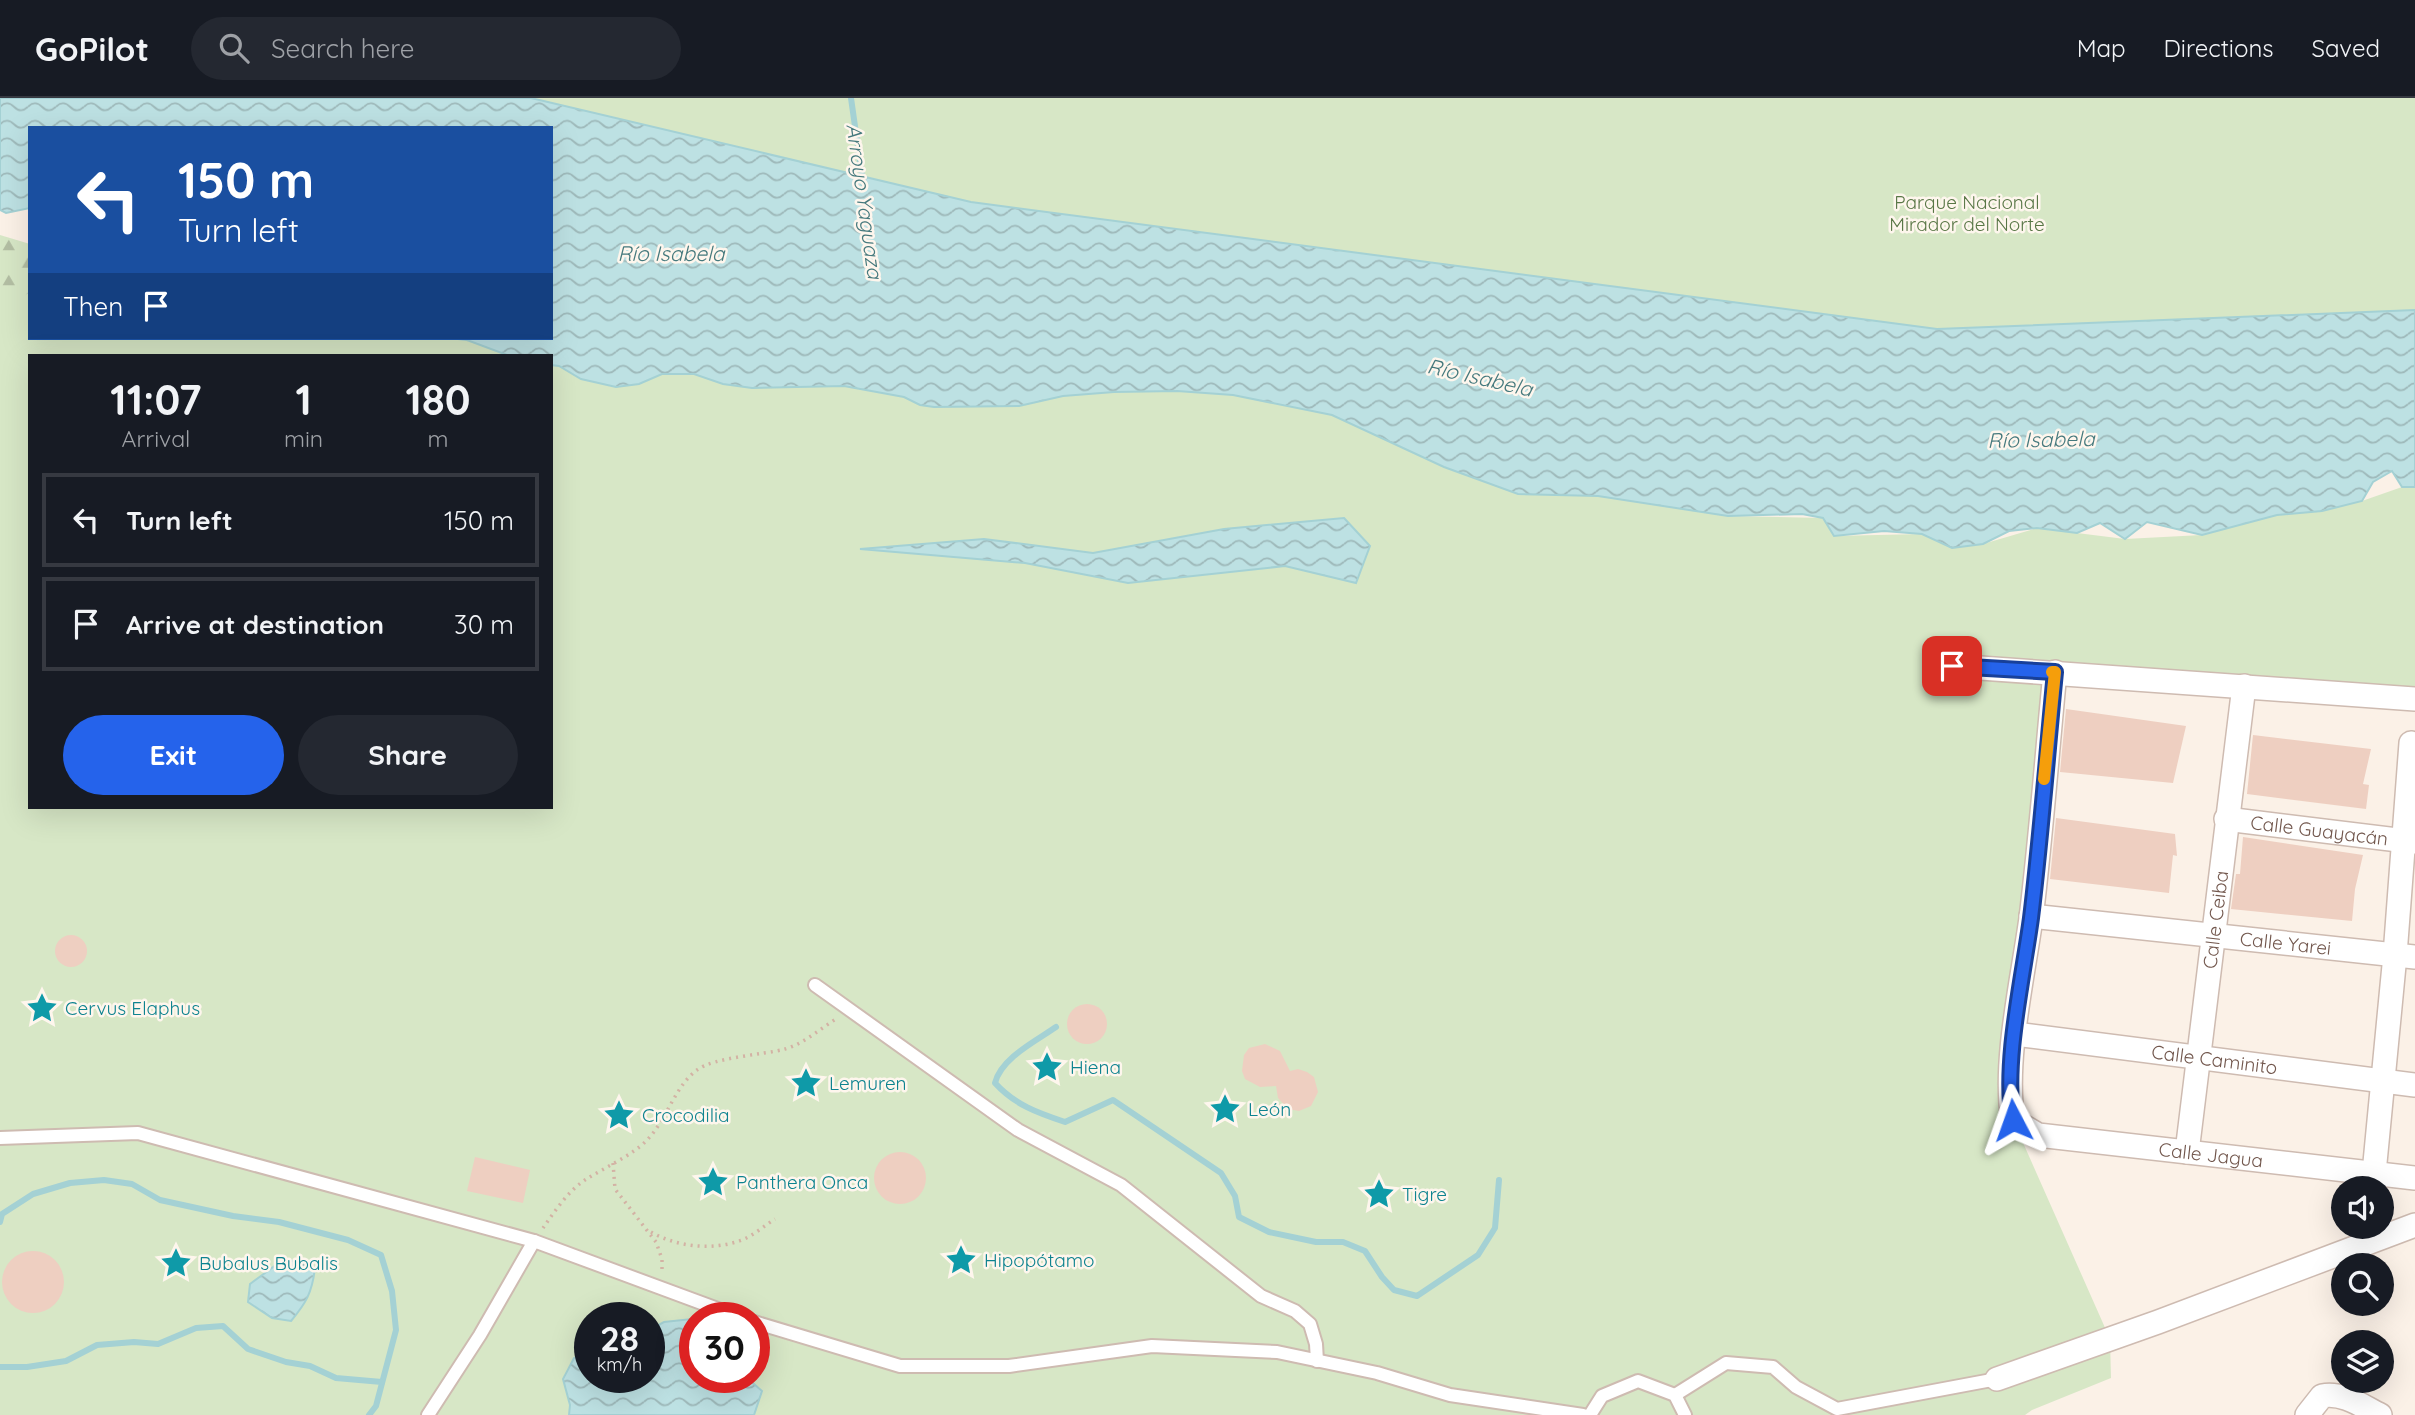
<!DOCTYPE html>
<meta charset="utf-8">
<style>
:root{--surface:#171b24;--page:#242831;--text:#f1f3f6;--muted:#9ea1a6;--line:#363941;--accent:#2563eb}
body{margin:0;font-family:Quicksand,sans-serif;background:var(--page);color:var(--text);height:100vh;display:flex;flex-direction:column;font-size:26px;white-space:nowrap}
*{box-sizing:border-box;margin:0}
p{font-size:23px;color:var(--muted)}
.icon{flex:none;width:38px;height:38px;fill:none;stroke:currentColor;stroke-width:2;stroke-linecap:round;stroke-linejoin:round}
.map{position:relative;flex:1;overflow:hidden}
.drawer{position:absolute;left:28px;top:256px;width:525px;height:455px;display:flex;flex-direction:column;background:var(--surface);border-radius:0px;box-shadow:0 7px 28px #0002}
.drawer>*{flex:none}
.guide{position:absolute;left:28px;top:28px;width:525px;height:214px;border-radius:0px;box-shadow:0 7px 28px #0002;background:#1a4fa0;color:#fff;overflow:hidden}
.buttons{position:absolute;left:2331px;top:1078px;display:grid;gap:14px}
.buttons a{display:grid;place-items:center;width:63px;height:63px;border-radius:50%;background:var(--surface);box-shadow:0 7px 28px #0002;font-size:35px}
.speed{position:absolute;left:574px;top:1204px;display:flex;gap:14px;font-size:35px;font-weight:700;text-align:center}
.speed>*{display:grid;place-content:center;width:91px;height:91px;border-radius:50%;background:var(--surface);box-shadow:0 7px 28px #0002;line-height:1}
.speed small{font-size:18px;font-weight:400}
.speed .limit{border:10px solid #d22;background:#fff;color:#111}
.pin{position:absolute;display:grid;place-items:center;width:60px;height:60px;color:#fff;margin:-30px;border-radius:14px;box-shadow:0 4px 10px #0006}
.me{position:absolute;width:77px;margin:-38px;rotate:356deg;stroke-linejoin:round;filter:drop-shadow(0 0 5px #0008)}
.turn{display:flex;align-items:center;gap:24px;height:147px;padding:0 35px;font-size:32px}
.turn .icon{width:91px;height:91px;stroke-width:2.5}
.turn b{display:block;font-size:49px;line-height:60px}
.then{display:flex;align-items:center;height:66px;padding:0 35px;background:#0003;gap:14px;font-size:26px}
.eta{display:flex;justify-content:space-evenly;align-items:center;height:119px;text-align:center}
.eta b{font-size:42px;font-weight:700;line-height:49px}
.cta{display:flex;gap:14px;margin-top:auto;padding:14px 35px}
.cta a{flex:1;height:80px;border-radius:42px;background:var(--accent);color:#fff;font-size:28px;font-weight:700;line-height:80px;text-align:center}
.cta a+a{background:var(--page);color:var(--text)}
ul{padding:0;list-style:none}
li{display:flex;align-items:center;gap:21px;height:94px;margin:0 14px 10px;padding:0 21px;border:4px solid var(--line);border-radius:0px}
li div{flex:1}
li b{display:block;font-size:26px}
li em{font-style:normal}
header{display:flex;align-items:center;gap:42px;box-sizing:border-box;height:98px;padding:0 35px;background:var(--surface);border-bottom:2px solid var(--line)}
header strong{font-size:33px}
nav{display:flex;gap:38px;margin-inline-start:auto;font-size:24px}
.search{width:490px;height:63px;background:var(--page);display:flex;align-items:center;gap:18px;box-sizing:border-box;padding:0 24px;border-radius:38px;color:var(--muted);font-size:26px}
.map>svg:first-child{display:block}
.green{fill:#d7e7c6;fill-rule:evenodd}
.forest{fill:url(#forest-firs)}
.water{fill:url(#water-waves);stroke:#a4d1d4;stroke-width:2}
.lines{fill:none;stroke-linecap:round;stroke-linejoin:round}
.stream{stroke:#a4d1d4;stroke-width:6}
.building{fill:#eecfc1}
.lane-casing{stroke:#cebbb1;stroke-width:16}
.street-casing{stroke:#cebbb1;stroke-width:26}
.path{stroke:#d3b2a4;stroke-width:3.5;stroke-dasharray:2 5;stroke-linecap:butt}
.lane{stroke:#fff;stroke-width:12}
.street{stroke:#fff;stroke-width:23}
.route-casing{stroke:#184099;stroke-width:18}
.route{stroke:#2563eb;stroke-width:12}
.slow{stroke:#f59e0b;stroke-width:12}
.labels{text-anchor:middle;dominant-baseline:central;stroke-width:5;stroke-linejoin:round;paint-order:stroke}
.park-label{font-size:19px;fill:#597746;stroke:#fef6ed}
.street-label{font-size:19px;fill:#72574d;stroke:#fef6ed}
.culture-label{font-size:19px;fill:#0d838f;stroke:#fef6ed;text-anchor:start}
.water-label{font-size:21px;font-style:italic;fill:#45797d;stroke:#fef6ed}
</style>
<header>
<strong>GoPilot</strong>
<div class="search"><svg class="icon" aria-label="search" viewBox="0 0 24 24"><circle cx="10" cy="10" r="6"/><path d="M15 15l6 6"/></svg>Search here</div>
<nav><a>Map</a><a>Directions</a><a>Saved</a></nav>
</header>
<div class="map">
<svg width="2415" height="1317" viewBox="0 0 2415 1317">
<defs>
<pattern id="forest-firs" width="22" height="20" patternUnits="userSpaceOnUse" patternTransform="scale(1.75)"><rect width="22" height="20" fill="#d7e7c6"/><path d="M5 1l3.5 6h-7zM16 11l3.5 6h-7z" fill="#b3bea3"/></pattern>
<pattern id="water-waves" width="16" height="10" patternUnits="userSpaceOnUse" patternTransform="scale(1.75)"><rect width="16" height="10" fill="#bde1e3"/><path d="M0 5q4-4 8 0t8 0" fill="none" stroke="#9eb9ba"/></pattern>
</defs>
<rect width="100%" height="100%" fill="#fbf1e7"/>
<!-- green -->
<g class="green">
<path d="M531,0H2415V212L1937,231L971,104Z"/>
<path d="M0,144L30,151V240H449L467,242L507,257H30V709H551V267L559,268L577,279L694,276L723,286L843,288L904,299L920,307L1019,308L1063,298L1114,294L1177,293L1233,297L1332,317L1444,369L1518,396L1598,398L1728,418L1823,420L1834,438L1922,436L1952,450L1983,446L2037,430L2125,441L2202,437L2277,417L2362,403L2402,389L2415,388V601L2055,575L2013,1022L2110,1241L2111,1280L2032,1312L2025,1317H0ZM590,1220H649V1279H590ZM695,1220H754V1279H695Z"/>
</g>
<!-- forest -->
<path class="forest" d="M0,137L30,146V194L0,215Z"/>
<!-- water -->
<g class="water">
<path d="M0,0H531L971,104L1937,231L2415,212V389H2402L2392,373L2373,384L2362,403L2322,413L2277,417L2202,437L2147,424L2125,441L2100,425L2077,435L2037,430L2009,433L1983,446L1952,450L1922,436L1884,433L1834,438L1823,420L1802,416L1728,418L1598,398L1518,396L1444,369L1332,317L1233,297L1177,293L1114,294L1063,298L1019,308L934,309L920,307L904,299L844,288L752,290L723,286L694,276H662L639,286L616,289L581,281L559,268L551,267V257H507L467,242L449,240H551V30H30V110L6,115L0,112Z"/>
<path d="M1344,420L1370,448L1356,485L1285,468L1128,485L1025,465L860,451L984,441L1093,455L1224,431Z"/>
<path d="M301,1162L315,1170C312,1195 306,1205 291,1223L272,1220L248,1204L250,1186L280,1164Z"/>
<path d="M692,1221L695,1227V1279H746L762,1293L754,1317H569L570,1307L563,1281L574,1260L590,1255V1279H649V1232L664,1224Z"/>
</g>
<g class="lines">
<!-- stream -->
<g class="stream">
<path d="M851,0L863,85"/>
<path d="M1056,929C1036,943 1001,960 995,985C1015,1007 1038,1015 1065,1024L1113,1002L1221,1075L1235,1098L1239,1119L1269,1134L1316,1144H1343L1365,1153L1382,1179L1394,1192L1417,1198L1478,1157L1495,1130L1499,1082"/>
<path d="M0,1124L2,1116L33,1096L70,1085L104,1082L132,1086L160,1102L233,1118L279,1124L348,1142L381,1157L392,1193L396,1232L376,1308L369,1317"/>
<path d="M0,1269H27L66,1263L97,1247L134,1244L158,1246L196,1230L223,1228L248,1251L286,1264L310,1268L336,1280L382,1284"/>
</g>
</g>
<!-- building -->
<g class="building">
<path d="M2066,611L2186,628L2173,685L2060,674Z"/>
<path d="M2253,637L2371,651L2363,686L2369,687L2366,711L2247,696Z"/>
<path d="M2056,720L2175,736L2177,758L2173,757L2169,795L2050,781Z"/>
<path d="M2243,739L2363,757L2355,791L2352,823L2231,811L2236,776H2240Z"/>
<circle cx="71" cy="853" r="16"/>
<circle cx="1087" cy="926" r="20"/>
<path d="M1265,946L1280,953L1290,973L1298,971L1307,974L1314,979L1318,994L1311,1008L1299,1013L1288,1011L1278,1000L1276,988L1260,989L1245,981L1242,973L1244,957L1249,950Z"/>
<circle cx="900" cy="1080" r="26"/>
<path d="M475,1059L530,1072L523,1105L467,1093Z"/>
<circle cx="33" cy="1184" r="31"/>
</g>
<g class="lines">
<defs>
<g id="lane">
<path d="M815,887L1018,1032L1121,1087L1261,1198L1295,1213L1310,1226L1316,1246L1317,1263"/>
<path d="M0,1040L138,1035L534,1143L742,1220"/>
<path d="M754,1224L900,1268H1009L1152,1248L1277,1254L1377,1275L1450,1297L1583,1317"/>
<path d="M1675,1297L1726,1265L1773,1269L1796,1289L1837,1311L1997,1281"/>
<path d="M428,1317L480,1237L534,1143"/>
<path d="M1590,1317L1602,1298L1638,1283L1675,1297L1685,1317"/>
</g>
<g id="street">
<path d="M1952,568L2415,601"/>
<path id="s1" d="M2055,574C2047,656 2041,738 2031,820C2023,879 2003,965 2013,1022L2038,1037L2415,1080"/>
<path id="s2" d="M2226,721L2415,744"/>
<path id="s3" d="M2031,818L2415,859"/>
<path id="s4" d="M2015,936L2415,987"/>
<path id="s5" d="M2187,1054L2244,588"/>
<path d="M2374,1075L2395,857L2411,645"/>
<path d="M1997,1281L2158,1224L2415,1127"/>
<path d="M2307,1317L2322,1298C2343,1294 2362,1308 2380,1317"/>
</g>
</defs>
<!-- lane casing -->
<use href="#lane" class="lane-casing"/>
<!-- street casing -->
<use href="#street" class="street-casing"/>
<!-- path -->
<g class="path">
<path d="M613,1065L615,1091L656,1144L662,1161V1173"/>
<path d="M543,1130C555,1113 568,1093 585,1082C605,1069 632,1058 648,1041C667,1021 675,988 697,972C714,959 763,957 785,951C803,946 820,931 836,921"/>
<path d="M651,1134C677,1149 713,1153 742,1142C754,1137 764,1128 775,1121"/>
</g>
<!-- lane -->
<use href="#lane" class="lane"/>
<!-- street -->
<use href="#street" class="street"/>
</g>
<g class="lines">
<defs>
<path id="route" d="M1952,568L2055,574C2047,656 2041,738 2031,820C2023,880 2003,965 2013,1022"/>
</defs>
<!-- route casing -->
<use href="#route" class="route-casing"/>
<!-- route -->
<use href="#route" class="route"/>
<!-- slow -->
<path class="slow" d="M2044,681L2055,574H2052"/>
</g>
<!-- icons -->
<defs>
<symbol id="sight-bare" viewBox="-9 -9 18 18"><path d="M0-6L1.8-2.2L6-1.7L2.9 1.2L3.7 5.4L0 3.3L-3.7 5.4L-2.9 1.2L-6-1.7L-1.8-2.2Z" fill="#0f9aa8" stroke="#fef6ed" stroke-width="2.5" paint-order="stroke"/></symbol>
</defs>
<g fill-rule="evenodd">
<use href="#sight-bare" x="20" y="888" width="44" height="44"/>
<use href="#sight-bare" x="1025" y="947" width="44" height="44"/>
<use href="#sight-bare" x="784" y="963" width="44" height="44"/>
<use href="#sight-bare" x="1203" y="989" width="44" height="44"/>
<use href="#sight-bare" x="597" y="995" width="44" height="44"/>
<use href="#sight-bare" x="691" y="1062" width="44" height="44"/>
<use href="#sight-bare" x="1357" y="1074" width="44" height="44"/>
<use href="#sight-bare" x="939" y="1140" width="44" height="44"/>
<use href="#sight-bare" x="154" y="1143" width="44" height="44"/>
</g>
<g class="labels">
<!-- park labels -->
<g class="park-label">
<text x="1967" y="104">Parque Nacional<tspan x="1967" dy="22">Mirador del Norte</tspan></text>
</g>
<!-- street labels -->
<g class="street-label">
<text stroke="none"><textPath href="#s2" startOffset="94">Calle Guayacán</textPath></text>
<text stroke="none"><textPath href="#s5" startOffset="234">Calle Ceiba</textPath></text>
<text stroke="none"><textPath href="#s3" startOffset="256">Calle Yarei</textPath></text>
<text stroke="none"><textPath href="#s4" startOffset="201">Calle Caminito</textPath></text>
<text stroke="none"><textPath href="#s1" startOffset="654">Calle Jagua</textPath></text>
</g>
<!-- culture labels -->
<g class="culture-label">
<text x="65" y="910">Cervus Elaphus</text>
<text x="1070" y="969">Hiena</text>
<text x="829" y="985">Lemuren</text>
<text x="1248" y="1011">León</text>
<text x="642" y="1017">Crocodilia</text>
<text x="736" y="1084">Panthera Onca</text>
<text x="1402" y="1096">Tigre</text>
<text x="984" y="1162">Hipopótamo</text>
<text x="199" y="1165">Bubalus Bubalis</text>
</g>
<!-- water labels -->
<g class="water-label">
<text transform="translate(865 103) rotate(82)">Arroyo Yaguaza</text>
<text x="671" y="155">Río Isabela</text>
<text transform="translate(1480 279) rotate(13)">Río Isabela</text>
<text transform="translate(2041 341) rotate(-1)">Río Isabela</text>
</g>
</g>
</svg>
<div class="buttons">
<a><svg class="icon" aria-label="sound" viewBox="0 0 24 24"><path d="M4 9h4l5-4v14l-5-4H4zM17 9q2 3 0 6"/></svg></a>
<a><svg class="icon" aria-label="search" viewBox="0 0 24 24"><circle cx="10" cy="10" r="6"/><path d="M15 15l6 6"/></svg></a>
<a><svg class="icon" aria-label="layers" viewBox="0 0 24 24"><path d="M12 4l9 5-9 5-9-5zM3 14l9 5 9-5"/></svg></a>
</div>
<div class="speed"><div>28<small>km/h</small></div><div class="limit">30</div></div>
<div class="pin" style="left:1952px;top:568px;background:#d93025"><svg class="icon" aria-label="arrive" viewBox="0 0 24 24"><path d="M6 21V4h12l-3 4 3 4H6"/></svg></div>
<svg class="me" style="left:2013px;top:1022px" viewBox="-20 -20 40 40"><path d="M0-17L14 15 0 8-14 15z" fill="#2563eb" stroke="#fff" stroke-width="4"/></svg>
<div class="guide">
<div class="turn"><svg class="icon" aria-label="left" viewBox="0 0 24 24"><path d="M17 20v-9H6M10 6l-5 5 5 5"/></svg><div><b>150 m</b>Turn left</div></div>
<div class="then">Then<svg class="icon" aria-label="arrive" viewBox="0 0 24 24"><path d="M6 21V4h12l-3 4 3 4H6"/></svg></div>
</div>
<section class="drawer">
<div class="eta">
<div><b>11:07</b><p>Arrival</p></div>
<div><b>1</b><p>min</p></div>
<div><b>180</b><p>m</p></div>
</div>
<ul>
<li><svg class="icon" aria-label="left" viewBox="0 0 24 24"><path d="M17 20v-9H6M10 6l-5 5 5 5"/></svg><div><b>Turn left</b></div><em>150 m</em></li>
<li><svg class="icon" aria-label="arrive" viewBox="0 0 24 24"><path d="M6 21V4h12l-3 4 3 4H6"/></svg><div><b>Arrive at destination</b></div><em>30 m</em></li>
</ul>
<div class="cta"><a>Exit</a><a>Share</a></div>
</section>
</div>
